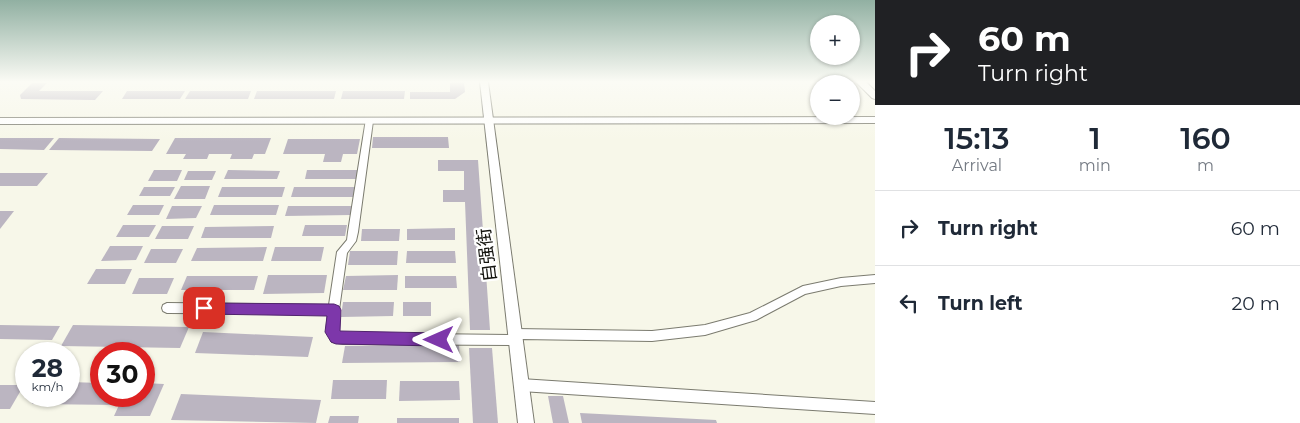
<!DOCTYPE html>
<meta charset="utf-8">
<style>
:root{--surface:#fff;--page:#f6f6f7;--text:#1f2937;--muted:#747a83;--line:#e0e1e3}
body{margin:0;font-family:Montserrat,"Noto Sans SC",sans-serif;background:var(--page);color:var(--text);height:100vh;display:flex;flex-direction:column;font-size:19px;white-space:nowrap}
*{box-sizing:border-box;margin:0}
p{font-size:16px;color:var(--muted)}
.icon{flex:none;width:28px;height:28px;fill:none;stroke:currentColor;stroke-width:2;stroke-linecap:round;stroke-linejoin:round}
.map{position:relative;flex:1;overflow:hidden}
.panel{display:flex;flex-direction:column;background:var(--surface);width:425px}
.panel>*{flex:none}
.hud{background:#202124;color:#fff;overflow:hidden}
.tools{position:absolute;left:810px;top:15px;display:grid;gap:10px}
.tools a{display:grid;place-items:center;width:50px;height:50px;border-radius:50%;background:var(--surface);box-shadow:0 1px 4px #0004;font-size:25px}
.speed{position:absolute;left:15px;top:342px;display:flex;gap:10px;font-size:25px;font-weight:700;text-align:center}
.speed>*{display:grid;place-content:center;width:65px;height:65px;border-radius:50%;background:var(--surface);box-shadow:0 1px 4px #0004;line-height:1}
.speed small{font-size:12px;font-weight:400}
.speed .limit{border:8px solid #d22;background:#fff;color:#111}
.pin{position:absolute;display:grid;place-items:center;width:42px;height:42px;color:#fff;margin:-21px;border-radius:10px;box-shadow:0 2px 8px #0006}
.me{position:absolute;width:55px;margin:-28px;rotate:270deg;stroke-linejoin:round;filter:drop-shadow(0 0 4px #0008)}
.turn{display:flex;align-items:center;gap:18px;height:105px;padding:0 20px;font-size:22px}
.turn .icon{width:65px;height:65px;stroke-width:2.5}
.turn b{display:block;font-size:35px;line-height:42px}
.eta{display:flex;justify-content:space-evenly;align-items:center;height:85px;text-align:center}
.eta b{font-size:30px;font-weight:600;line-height:35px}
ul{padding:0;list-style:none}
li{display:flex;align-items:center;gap:15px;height:75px;padding:0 20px;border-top:1px solid var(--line)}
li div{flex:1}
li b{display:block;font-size:19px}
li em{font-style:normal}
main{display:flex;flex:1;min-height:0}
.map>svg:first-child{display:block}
.building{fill:#bbb5c1}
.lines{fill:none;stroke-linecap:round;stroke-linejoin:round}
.minor-casing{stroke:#7b7b6f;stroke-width:2}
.tertiary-casing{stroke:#7b7b6f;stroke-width:2}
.secondary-casing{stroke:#7b7b6f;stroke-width:2}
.minor{fill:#fff;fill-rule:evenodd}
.tertiary{fill:#fff;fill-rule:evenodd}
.secondary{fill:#fff;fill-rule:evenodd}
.route{fill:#7d37aa;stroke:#51246e}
.labels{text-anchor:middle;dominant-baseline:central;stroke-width:4.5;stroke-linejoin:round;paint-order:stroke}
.street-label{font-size:18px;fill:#151510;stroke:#fff}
</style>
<main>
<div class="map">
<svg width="875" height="423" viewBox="0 0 875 423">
<rect width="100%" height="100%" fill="#f7f7e9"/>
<!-- building -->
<g class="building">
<path d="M464,82L465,92L455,99H410V92H450V83Z"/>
<path d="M32,83H47L39,91H103L95,100L21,99L20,95Z"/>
<path d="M127,91H185L180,99H122Z"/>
<path d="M190,91H251L248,99H185Z"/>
<path d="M257,91H336L334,99H254Z"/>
<path d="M343,91H405L404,99H341Z"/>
<path d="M373,137H448L449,148H372Z"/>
<path d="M0,138H54L44,150L0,149Z"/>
<path d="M59,138L160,139L152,151L49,150Z"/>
<path d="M175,138H271L265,154H254L252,159H230L232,154H209L207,159H183L186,154H166Z"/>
<path d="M288,139H360L357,154H343L341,162H323L325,154H283Z"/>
<path d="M438,160H478L490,330H470L465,202H443V190H464V171H438Z"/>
<path d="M154,170H182L177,181H148Z"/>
<path d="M228,170L280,171L277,179H224Z"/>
<path d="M307,170H360L359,179H305Z"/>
<path d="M188,171H216L212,180H184Z"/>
<path d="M0,173H48L37,186H0Z"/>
<path d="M181,186H210L205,199H174Z"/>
<path d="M144,187H175L170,196H139Z"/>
<path d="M222,187H285L282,197H218Z"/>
<path d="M294,187H356L355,197H291Z"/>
<path d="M133,205H164L159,215H127Z"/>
<path d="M214,205H279L276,215H210Z"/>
<path d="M172,206H202L196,218L166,219Z"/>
<path d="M288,206H353L351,215L285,216Z"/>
<path d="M0,211H14L0,229Z"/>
<path d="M123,225H156L149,237H116Z"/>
<path d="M305,225H347L345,236H302Z"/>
<path d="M162,226H194L188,239H155Z"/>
<path d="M274,226L271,238H201L205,227Z"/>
<path d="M455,228V240H407V229Z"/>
<path d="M362,229H400L399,241H361Z"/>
<path d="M110,246H143L136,260L101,261Z"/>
<path d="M267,247L263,261H191L197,248Z"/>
<path d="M275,247H324L321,261H271Z"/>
<path d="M151,249H183L176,263H144Z"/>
<path d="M350,251H398L397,265H348Z"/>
<path d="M407,251H455L456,263H406Z"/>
<path d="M96,269H132L125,284H87Z"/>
<path d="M268,275H327L324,293L263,294Z"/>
<path d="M398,275L397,290H343L346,276Z"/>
<path d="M187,276H258L254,290H181Z"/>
<path d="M405,276H456L457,288H405Z"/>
<path d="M139,278H174L167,294H132Z"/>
<path d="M343,302H394L393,316L341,317Z"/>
<rect x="403" y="302" width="28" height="14"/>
<path d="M0,325L60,326L52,340L0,339Z"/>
<path d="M73,325L189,327L180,348L61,346Z"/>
<path d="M203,332L313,337L308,357L195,353Z"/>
<path d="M459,345L460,362L342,363L345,346Z"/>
<path d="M469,348H492L498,423H473Z"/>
<path d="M333,380H387L386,399H331Z"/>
<path d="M400,381H459L460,400L399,401Z"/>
<path d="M69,382L101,383V396H144V383L164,384L150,416H114L119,405L32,404L36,396H69Z"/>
<path d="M0,385H24L10,409H0Z"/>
<path d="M181,394L321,400L316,423L171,420Z"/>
<path d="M548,396H563L569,423H553Z"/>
<path d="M580,413L716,420L717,423H582Z"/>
<path d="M330,416H359L358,423H328Z"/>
<rect x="397" y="418" width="62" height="5"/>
</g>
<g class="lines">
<defs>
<g id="minor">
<path d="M366,119H369L373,121L358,232L356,241L347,253L337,324V331L339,333L510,335L511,331L515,329L652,331L705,325L750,313L803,286L841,278L875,275V283L841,286L805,294L756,320L705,335L652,341L521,339L520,344L516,345L343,344L332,342C326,332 326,325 328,314L167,313L163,311L162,308L163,305L167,303L329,305L337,252L347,240L348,232Z"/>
<path d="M521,379L875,402V414L521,391L517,389L515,385L517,381Z"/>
</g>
<path id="tertiary" d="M480,82H488L534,423H518Z"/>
<g id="secondary">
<path d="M856,82H866L875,91V99L872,98Z"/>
<path d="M875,117V123L0,124V118Z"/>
</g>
</defs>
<!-- minor casing -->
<use href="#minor" class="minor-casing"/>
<!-- tertiary casing -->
<use href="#tertiary" class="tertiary-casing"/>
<!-- secondary casing -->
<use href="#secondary" class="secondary-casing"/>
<!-- minor -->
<use href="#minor" class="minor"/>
<!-- tertiary -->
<use href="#tertiary" class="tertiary"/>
<!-- secondary -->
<use href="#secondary" class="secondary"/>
</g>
<!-- sky -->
<linearGradient id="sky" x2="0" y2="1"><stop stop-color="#91b0a2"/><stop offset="0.58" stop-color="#fbfbf5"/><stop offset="1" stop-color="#fbfbf5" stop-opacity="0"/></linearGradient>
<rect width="875" height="141" fill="url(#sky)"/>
<!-- route -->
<path class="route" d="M204,303L334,304L339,306L341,310L340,331L439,333L444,335L446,340L444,344L439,346L336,344L331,342L325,332L327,316L204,314L199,313L197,308L199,304Z"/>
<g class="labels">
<!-- street labels -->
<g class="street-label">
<text transform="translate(487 255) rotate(-97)">自强街</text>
</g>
</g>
</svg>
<div class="tools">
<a>+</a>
<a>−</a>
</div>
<div class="speed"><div>28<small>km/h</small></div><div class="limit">30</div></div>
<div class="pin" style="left:204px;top:308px;background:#d93025"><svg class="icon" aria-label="arrive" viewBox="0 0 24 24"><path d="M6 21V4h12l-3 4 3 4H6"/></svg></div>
<svg class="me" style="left:439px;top:340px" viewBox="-20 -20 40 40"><path d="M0-17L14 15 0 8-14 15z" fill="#7d37aa" stroke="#fff" stroke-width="4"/></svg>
</div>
<section class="panel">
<div class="hud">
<div class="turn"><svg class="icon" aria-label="right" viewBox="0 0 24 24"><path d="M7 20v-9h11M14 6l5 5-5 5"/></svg><div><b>60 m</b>Turn right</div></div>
</div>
<div class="eta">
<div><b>15:13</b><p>Arrival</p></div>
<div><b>1</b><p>min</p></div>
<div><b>160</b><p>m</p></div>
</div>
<ul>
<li><svg class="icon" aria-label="right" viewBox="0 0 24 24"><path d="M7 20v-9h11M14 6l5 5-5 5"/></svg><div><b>Turn right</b></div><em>60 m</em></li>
<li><svg class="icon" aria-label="left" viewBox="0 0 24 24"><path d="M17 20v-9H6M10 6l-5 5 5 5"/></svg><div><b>Turn left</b></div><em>20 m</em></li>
</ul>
</section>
</main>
